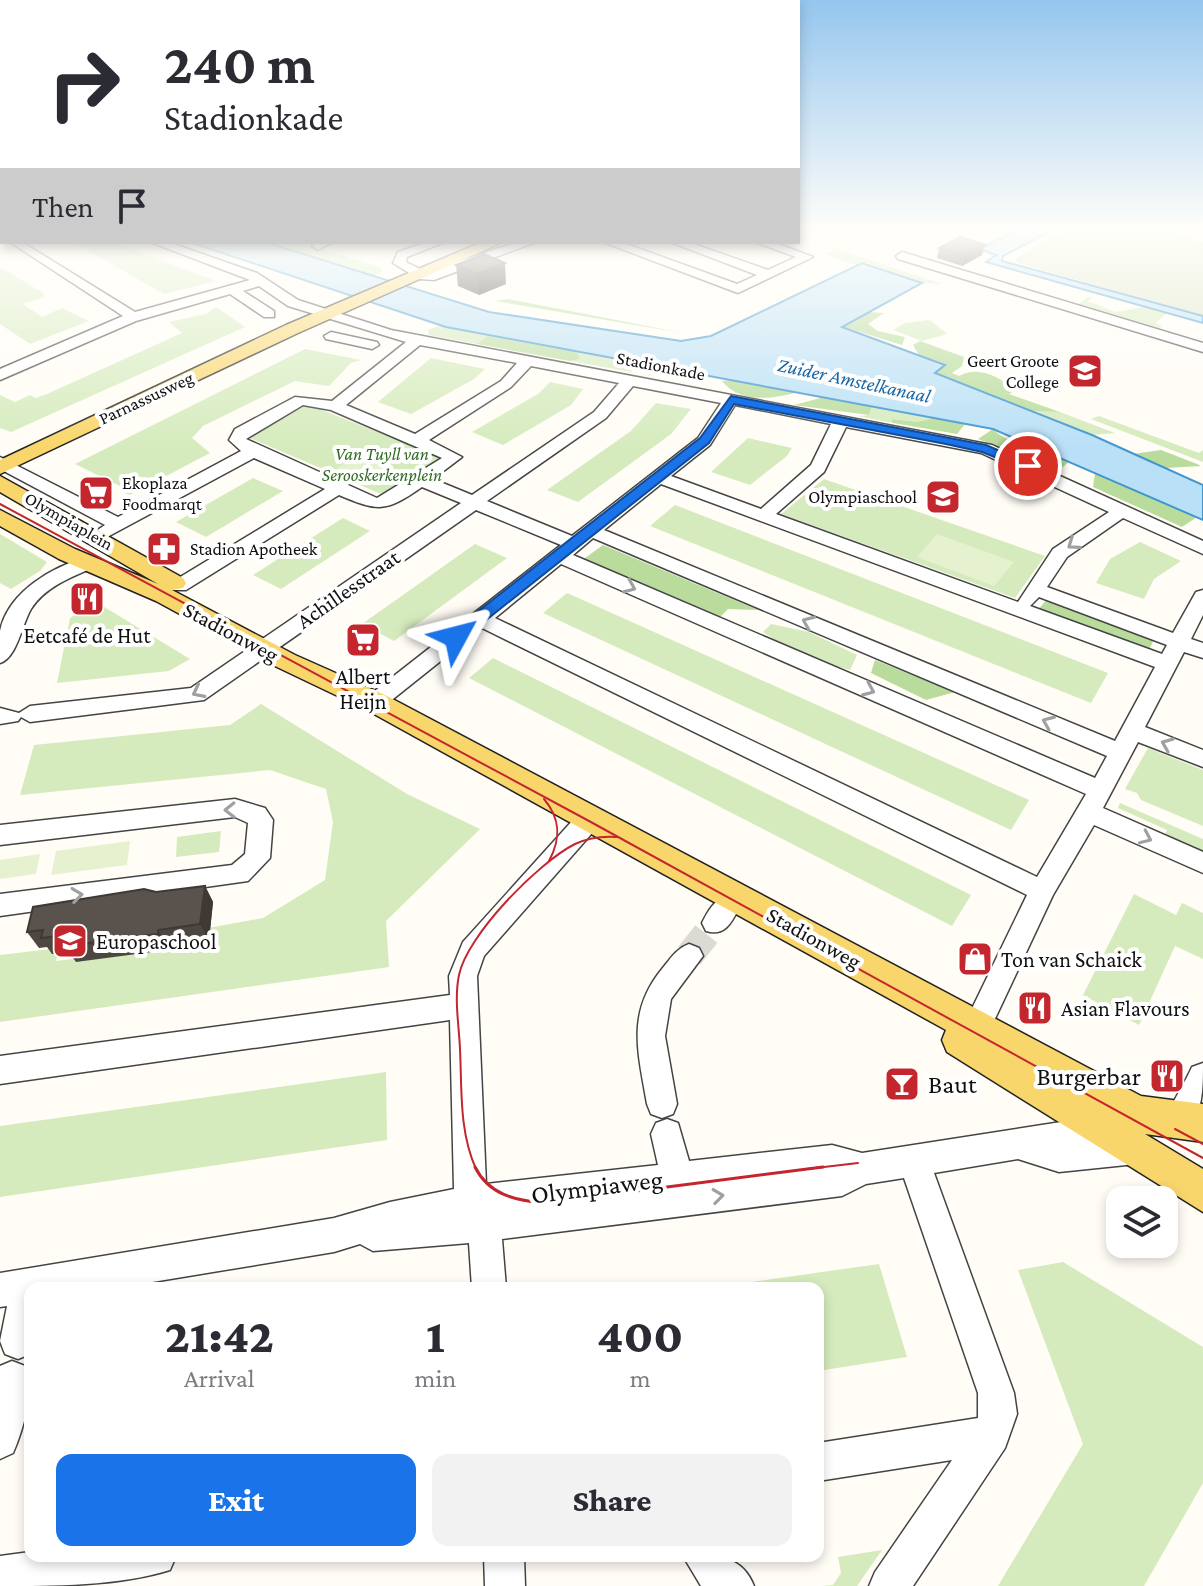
<!DOCTYPE html>
<meta charset="utf-8">
<style>
:root{--surface:#fff;--page:#f2f2f3;--text:#2b2b33;--muted:#7c7c81;--accent:#1a73e8}
body{margin:0;font-family:"Crimson Pro",serif;background:var(--page);color:var(--text);height:100vh;display:flex;flex-direction:column;font-size:30px;white-space:nowrap}
*{box-sizing:border-box;margin:0}
p{font-size:26px;color:var(--muted)}
.icon{flex:none;width:44px;height:44px;fill:none;stroke:currentColor;stroke-width:2;stroke-linecap:round;stroke-linejoin:round}
.map{position:relative;flex:1;overflow:hidden}
.drawer{position:absolute;left:24px;top:1282px;width:800px;height:280px;display:flex;flex-direction:column;background:var(--surface);border-radius:16px;box-shadow:0 4px 12px #0003}
.drawer>*{flex:none}
.hud{position:absolute;left:0px;top:0px;width:800px;height:244px;box-shadow:0 4px 12px #0003;background:#fff;color:var(--text);overflow:hidden}
.tools{position:absolute;left:1106px;top:1186px;display:grid;gap:16px}
.tools a{display:grid;place-items:center;width:72px;height:72px;border-radius:16px;background:var(--surface);box-shadow:0 4px 12px #0003;font-size:40px}
.pin{position:absolute;display:grid;place-items:center;width:68px;height:68px;color:#fff;margin:-34px;border:4px solid #fff;border-radius:50%;box-shadow:0 2px 8px #0007}
.me{position:absolute;width:88px;margin:-44px;rotate:52deg;stroke-linejoin:round;filter:drop-shadow(0 0 6px #0008)}
.turn{display:flex;align-items:center;gap:28px;height:168px;padding:0 32px;font-size:36px}
.turn .icon{width:104px;height:104px;stroke-width:2.5}
.turn b{display:block;font-size:56px;line-height:68px}
.then{display:flex;align-items:center;height:76px;padding:0 32px;background:#0003;gap:16px;font-size:30px}
.eta{display:flex;justify-content:space-evenly;align-items:center;height:136px;text-align:center}
.eta b{font-size:48px;font-weight:800;line-height:56px}
.action{display:flex;gap:16px;margin-top:auto;padding:16px 32px}
.action a{flex:1;height:92px;border-radius:16px;background:var(--accent);color:#fff;font-size:32px;font-weight:800;line-height:92px;text-align:center}
.action a+a{background:var(--page);color:var(--text)}
.map>svg:first-child{display:block}
.green{fill:#d5ebbd}
.forest{fill:#b9dc9c}
.cemetery{fill:#d9e3c4}
.pitch{fill:#e6f2cf}
.water{fill:#b9e0f7;stroke:#3f96cf;stroke-width:2}
.lines{fill:none;stroke-linecap:round;stroke-linejoin:round}
.minor-tunnel{stroke:#dbdad3;stroke-width:28;stroke-dasharray:28 14;stroke-linecap:butt}
.minor-casing{stroke:#444;stroke-width:3}
.major-casing{stroke:#222;stroke-width:3}
.minor{fill:#fff;fill-rule:evenodd}
.major{fill:#f9d66b;fill-rule:evenodd}
.tram-far1{stroke:#c4262e;stroke-width:2}
.tram{stroke:#c4262e;stroke-width:3}
.wall{fill:#4d4742}
.shaded-wall{fill:#3f3936}
.building{fill:#5a524d;stroke:#3f3936;stroke-width:2}
.oneway{stroke:#a0a0a0}
.route{fill:#1a73e8;stroke:#114b97;stroke-width:2}
.labels{text-anchor:middle;dominant-baseline:central;stroke-width:8;stroke-linejoin:round;paint-order:stroke}
.far-poi-label{font-size:18px;fill:#111;stroke:#fff;text-anchor:end}
.far-street-label{font-size:18px;fill:#111;stroke:#fff}
.far-park-label{font-size:18px;font-style:italic;fill:#2f6b1f;stroke:#fff}
.far-water-label{font-size:20px;font-style:italic;fill:#1768a6;stroke:#fff}
.street-label{font-size:22px;fill:#111;stroke:#fff}
.poi-label{font-size:22px;fill:#111;stroke:#fff;text-anchor:start}
.near-poi-label{font-size:26px;fill:#111;stroke:#fff;text-anchor:end}
.near-street-label{font-size:26px;fill:#111;stroke:#fff}
</style>
<div class="map">
<svg width="1203" height="1586" viewBox="0 0 1203 1586">
<rect width="100%" height="100%" fill="#fffdf5"/>
<!-- green -->
<g class="green">
<path d="M73,242H112L216,281L164,294Z"/>
<path d="M265,242H297L380,267L382,272L372,276Z"/>
<path d="M837,249L942,284L922,283L867,263L856,265L824,254Z"/>
<path d="M0,267L43,293L44,297L23,304L42,317L62,308L89,321L30,344L0,324Z"/>
<path d="M1088,297L1092,298L1088,301L1115,312L1144,307L1167,313L1155,323L1162,326L1160,328L1078,304Z"/>
<path d="M216,307L245,327L11,432L0,428V395L15,402L30,395L36,398L47,394L182,333L169,322L206,314Z"/>
<path d="M930,320L947,334L922,341L893,330L905,323Z"/>
<path d="M441,325L446,327L488,336L477,344L429,335L428,330Z"/>
<path d="M305,349L361,360L351,363L329,386L295,381L203,426L192,438L210,453L130,495L124,493V488L75,464Z"/>
<path d="M577,352L626,360L623,365L635,368L631,372L570,361L580,359Z"/>
<path d="M431,358L485,369L474,379L411,414L378,402Z"/>
<path d="M550,382L583,389L571,405L503,445L472,432L538,394Z"/>
<path d="M304,403L446,459L388,497L245,436Z"/>
<path d="M656,403L691,409L671,434L578,502L547,490L631,431Z"/>
<path d="M872,406L933,418L919,422L893,419V423L858,416L869,415Z"/>
<path d="M1032,411L1060,412L1115,433L1092,435Z"/>
<path d="M1099,416L1199,453L1203,450V462L1091,419Z"/>
<path d="M748,438L792,448L787,456L750,485L711,472Z"/>
<path d="M253,478L283,491L206,537L176,522Z"/>
<path d="M824,479L1045,556L1015,598L781,514Z"/>
<path d="M675,505L1108,673L1091,703L650,526Z"/>
<path d="M343,518L370,531L281,589L253,575Z"/>
<path d="M0,534L47,562L40,571L11,589L0,583Z"/>
<path d="M1140,542L1181,561L1154,579L1144,599L1096,583L1110,559Z"/>
<path d="M475,544L507,558L394,641L362,624Z"/>
<path d="M567,593L1029,800L1011,830L543,613Z"/>
<path d="M96,602L190,659L169,671L57,683L70,618Z"/>
<path d="M771,624L809,632L857,655L850,670L797,654L763,632Z"/>
<path d="M493,658L971,895L952,926L469,678Z"/>
<path d="M261,704L407,794L480,829L386,921L389,967L0,1022V955L59,948L56,961L204,943L208,928L263,918L325,880L333,822L326,789L270,770L20,795L34,745L230,725Z"/>
<path d="M1148,748L1203,770V826L1141,800L1137,793L1125,789Z"/>
<path d="M1120,803L1203,839V853L1164,836L1167,830L1118,808Z"/>
<path d="M221,831L219,852L176,857L177,837Z"/>
<path d="M1134,894L1176,915L1182,903L1203,913V959L1175,946L1139,1025L1083,995Z"/>
<path d="M386,1072L387,1140L0,1197V1126Z"/>
<path d="M1063,1262L1203,1347V1483L1144,1586H998L1083,1444L1018,1270Z"/>
<path d="M879,1264L907,1357L818,1371V1288H708Z"/>
<path d="M882,1550L857,1586H822L833,1585L841,1573L838,1557Z"/>
</g>
<!-- forest -->
<g class="forest">
<path d="M508,299L683,333L495,301Z"/>
<path d="M867,312L884,313L868,324L878,331L905,337L902,345L841,326Z"/>
<path d="M488,336L577,352L580,359L570,361L477,344Z"/>
<path d="M920,341L964,357L962,366L952,373L959,376C980,365 998,378 1017,389L1009,394L1060,412L1032,411L934,373L945,365L919,355L913,345Z"/>
<path d="M733,380L798,392C774,399 740,404 722,381Z"/>
<path d="M824,397L872,406L869,415L794,405Z"/>
<path d="M933,418L965,424L957,434L893,423L892,419L918,422Z"/>
<path d="M993,429C1007,445 1047,450 1070,461L1058,471L978,439Z"/>
<path d="M1161,450L1197,464L1201,466L1166,468L1133,454Z"/>
<path d="M1095,473L1197,517L1182,527L1093,487Z"/>
<path d="M603,545L758,610L728,609L719,618L581,561Z"/>
<path d="M1047,599L1155,637L1149,650L1038,610Z"/>
<path d="M875,660L955,692L926,700L871,673Z"/>
</g>
<!-- cemetery -->
<path class="cemetery" d="M1066,227H1180L1178,235L1203,242V316L1018,263L1015,259Z"/>
<!-- pitch -->
<g class="pitch">
<path d="M359,455L394,469L373,483L337,468Z"/>
<path d="M937,534L1014,562L994,586L917,557Z"/>
<path d="M130,841L127,865L51,875L56,851Z"/>
<path d="M40,854L36,874L0,879V860Z"/>
</g>
<!-- water -->
<g class="water">
<path d="M1023,227H1059L1003,256L1002,261L1203,316V323L986,262L996,255L979,249Z"/>
<path d="M189,242H265L489,312L681,341L711,336L862,263L922,283L842,327L945,365L935,373L1092,435L1203,485V520L993,429L446,327Z"/>
</g>
<g class="lines">
<!-- minor-tunnel -->
<path class="minor-tunnel" d="M689,956L715,923"/>
<defs>
<g id="minor">
<path d="M10,242H22L135,312L250,280L150,242H168L257,273L298,300L391,330L992,445L1203,541V554L1123,518L1067,557L1047,587L1173,633L1196,592L1203,590V615L1191,639L1203,643V658L1184,652L1145,727L1203,750V767L1138,742L1103,808L1203,852V873L1094,825L1053,895L993,1023L997,1041L992,1050L982,1054L972,1050L965,1023L1027,895L482,628L383,707H367L364,702L367,697L561,545L476,510L204,700L30,722L21,717L18,721L0,724V708L19,713L30,706L191,688L461,503L422,487C386,512 379,512 339,495L186,590H172L169,586L172,582L325,489L254,458L96,543L87,537L105,525L0,469V457L118,517L241,451L229,440L235,429L295,397L332,401L406,342L288,306L259,286L243,291L274,311V317H264L230,294L136,321L0,380V369L123,316ZM420,345L517,363L501,381L415,434L346,405ZM531,366L619,383L594,412L472,495L433,479L462,457L429,440L511,387ZM633,386L721,403L698,438L572,536L487,501L606,418ZM303,405L331,410L442,458L377,498L246,439ZM735,405L831,424L811,465L761,509L671,476L710,445ZM846,427L981,453L1109,512L1053,549L1018,602L776,514L824,472ZM661,484L1155,667L1115,741L604,530ZM593,538L1107,756L1095,778L573,555ZM561,564L1086,794L1037,877L495,618ZM1039,597L1167,645L1162,654L1030,606Z"/>
<path d="M317,242H333L318,250L312,246Z"/>
<path d="M427,242H445L407,257L406,262L426,272L518,242H536L434,280L419,279L393,263L398,252Z"/>
<path d="M603,242H621L737,284L757,275L670,242H688L768,270L796,257L755,242H773L813,257L738,293Z"/>
<path d="M902,252L1203,343V352L898,259L896,256Z"/>
<path d="M331,332L377,342L379,345L372,349L326,339L324,336Z"/>
<path d="M88,557L98,563L95,567C71,577 45,587 31,609C22,624 17,658 0,663C0,653 0,641 0,631C8,592 53,566 88,557Z"/>
<path d="M235,799L265,808L273,820L270,858L248,881L0,916V894L232,865L245,854L248,823L235,817L0,845V825Z"/>
<path d="M591,808L600,810L603,817L600,824L484,956L477,976L486,1184L658,1165L651,1134L656,1123L667,1119L678,1123L689,1161L832,1145L862,1153L1106,1115L1117,1119L1122,1130L1119,1135L1136,1134L1147,1138L1152,1149L1147,1160L1136,1164L1059,1172L1018,1159L934,1173L1014,1393L1017,1414L1005,1448L913,1586H869L875,1572L952,1460L818,1481V1443L978,1418V1393L904,1178L866,1184L842,1196L502,1239L506,1288H472L469,1243L373,1251L360,1244L334,1252L116,1288H30V1354L18,1359L5,1354L0,1341L7,1306L0,1307V1273L334,1218L390,1202L454,1189L450,1020L0,1084V1056L450,995L449,976L463,942L582,810Z"/>
<path d="M727,895L736,898L740,906C732,922 725,937 706,931L702,923C708,911 714,900 727,895Z"/>
<path d="M689,944L699,948L703,956L671,999L665,1036L677,1104L673,1114L662,1118L651,1114L647,1104C638,1052 626,1013 662,969C671,958 676,949 689,944Z"/>
<path d="M1203,1063C1203,1089 1203,1121 1181,1133L1170,1128L1166,1118C1173,1100 1184,1085 1192,1067Z"/>
<path d="M12,1361L25,1366C35,1390 23,1430 13,1453L0,1459V1366Z"/>
<path d="M30,1552V1556H176L170,1570C119,1586 54,1586 0,1586V1556Z"/>
<path d="M484,1556H524L525,1586H485Z"/>
<path d="M683,1556C714,1556 741,1553 754,1586H701Z"/>
</g>
<g id="major">
<path d="M482,242H503L298,333L0,474V460L286,325Z"/>
<path d="M0,476L183,578L186,583L183,588L172,590L295,655L385,695L1141,1096L1203,1104V1142L1145,1134L1203,1169V1212L947,1052L942,1040L946,1030L365,709L277,667L156,601L59,559L0,526V510L75,549L158,584L0,492Z"/>
</g>
</defs>
<!-- minor casing -->
<use href="#minor" class="minor-casing"/>
<!-- major casing -->
<use href="#major" class="major-casing"/>
<!-- minor -->
<use href="#minor" class="minor"/>
<!-- major -->
<use href="#major" class="major"/>
<!-- tram-far1 -->
<g class="tram-far1">
<path d="M0,504L589,821L1203,1158"/>
<path d="M544,799C561,819 561,839 549,861"/>
<path d="M1175,1129L1203,1144"/>
<path d="M476,1169C459,1131 462,1090 460,1049C459,1025 454,999 459,975C467,935 539,862 575,844C588,838 603,836 617,837"/>
<path d="M807,1169L858,1163"/>
</g>
<!-- tram -->
<path class="tram" d="M475,1167C489,1195 515,1200 543,1203L823,1167"/>
</g>
<!-- wall -->
<g class="wall">
<path d="M939,248L982,255L962,266L937,258Z"/>
<path d="M456,265L506,284L479,295L458,286Z"/>
<path d="M205,886L213,902L209,940L168,946L167,950L76,962L69,952L52,954L47,947L39,948L27,932L156,892Z"/>
</g>
<!-- shaded-wall -->
<g class="shaded-wall">
<path d="M985,245L982,255L962,266L964,255Z"/>
<path d="M505,263L506,284L479,295L477,274Z"/>
<path d="M205,886L213,902L209,940L200,924Z"/>
<path d="M158,930L168,946L167,950L158,934Z"/>
</g>
<!-- building -->
<g class="building">
<path d="M960,237L985,245L964,255L939,248Z"/>
<path d="M484,254L505,263L477,274L456,265Z"/>
<path d="M205,886L200,924L158,930V934L65,946L67,935L41,938L43,930L27,932L33,907L144,889L156,892Z"/>
</g>
<!-- one-way arrows -->
<defs><path id="oneway-chevron" d="M-2-3.5L2.5 0L-2 3.5" fill="none" stroke-width="1.6" stroke-linecap="round" stroke-linejoin="round" transform="scale(2)"/></defs>
<g class="oneway">
<use href="#oneway-chevron" transform="translate(1073 544) rotate(145)"/>
<use href="#oneway-chevron" transform="translate(630 587) rotate(23)"/>
<use href="#oneway-chevron" transform="translate(808 622) rotate(-157)"/>
<use href="#oneway-chevron" transform="translate(869 690) rotate(23)"/>
<use href="#oneway-chevron" transform="translate(198 692) rotate(153)"/>
<use href="#oneway-chevron" transform="translate(1048 722) rotate(-157)"/>
<use href="#oneway-chevron" transform="translate(1167 744) rotate(-158)"/>
<use href="#oneway-chevron" transform="translate(230 810) rotate(179)"/>
<use href="#oneway-chevron" transform="translate(1146 838) rotate(24)"/>
<use href="#oneway-chevron" transform="translate(77 895) rotate(-7)"/>
<use href="#oneway-chevron" transform="translate(718 1196) rotate(-7)"/>
</g>
<!-- sky -->
<linearGradient id="sky" x2="0" y2="1"><stop stop-color="#95c6ee"/><stop offset="0.51" stop-color="#fffefa"/><stop offset="1" stop-color="#fffefa" stop-opacity="0"/></linearGradient>
<rect width="1203" height="449" fill="url(#sky)"/>
<!-- route -->
<path class="route" d="M731,396L986,445L1035,466L1028,470L982,452L946,444L734,404L709,443L461,640H450V633L700,438Z"/>
<!-- icons -->
<defs>
<symbol id="school-square" viewBox="-11 -11 22 22"><rect x="-9" y="-9" width="18" height="18" rx="4" fill="#c4262e" stroke="#fff"/><path d="M0-5L7-2L0 1L-7-2ZM-4 1L0 2.5L4 1V4Q0 6-4 4Z" fill="#fff"/></symbol>
<symbol id="supermarket-square" viewBox="-11 -11 22 22"><rect x="-9" y="-9" width="18" height="18" rx="4" fill="#c4262e" stroke="#fff"/><path d="M-6-5.5h2.5l.6 2H6L4.5 2H-2.5L-4.4-4H-6ZM-1.5 3.2a1.3 1.3 0 1 0 .1 0ZM3 3.2a1.3 1.3 0 1 0 .1 0Z" fill="#fff"/></symbol>
<symbol id="pharmacy-square" viewBox="-11 -11 22 22"><rect x="-9" y="-9" width="18" height="18" rx="4" fill="#c4262e" stroke="#fff"/><path d="M-2-6h4v4h4v4h-4v4h-4v-4h-4v-4h4Z" fill="#fff"/></symbol>
<symbol id="restaurant-square" viewBox="-11 -11 22 22"><rect x="-9" y="-9" width="18" height="18" rx="4" fill="#c4262e" stroke="#fff"/><path d="M-5-6h1v4h1v-4h1v4h1v-4h1v5L-1.5 .5V6h-2V.5L-5-1ZM5-6V6H3V1.5H1.5Q1.5-4 5-6Z" fill="#fff"/></symbol>
<symbol id="shop-square" viewBox="-11 -11 22 22"><rect x="-9" y="-9" width="18" height="18" rx="4" fill="#c4262e" stroke="#fff"/><path d="M-5-2.5h2.3a2.7 3.5 0 0 1 5.4 0H5L5.5 6h-11ZM-1.5-2.5h3a1.5 2.3 0 0 0-3 0Z" fill="#fff"/></symbol>
<symbol id="bar-square" viewBox="-11 -11 22 22"><rect x="-9" y="-9" width="18" height="18" rx="4" fill="#c4262e" stroke="#fff"/><path d="M-6-5H6L.8 .8V4.5H3.5V6h-7V4.5H-.8V.8Z" fill="#fff"/></symbol>
</defs>
<g fill-rule="evenodd">
<use href="#school-square" x="1065" y="351" width="40" height="40"/>
<use href="#supermarket-square" x="76" y="473" width="40" height="40"/>
<use href="#school-square" x="923" y="477" width="40" height="40"/>
<use href="#pharmacy-square" x="144" y="529" width="40" height="40"/>
<use href="#restaurant-square" x="67" y="579" width="40" height="40"/>
<use href="#supermarket-square" x="343" y="620" width="40" height="40"/>
<use href="#school-square" x="50" y="921" width="40" height="40"/>
<use href="#shop-square" x="955" y="939" width="40" height="40"/>
<use href="#restaurant-square" x="1015" y="988" width="40" height="40"/>
<use href="#restaurant-square" x="1147" y="1056" width="40" height="40"/>
<use href="#bar-square" x="882" y="1064" width="40" height="40"/>
</g>
<g class="labels">
<!-- far-poi labels -->
<g class="far-poi-label">
<text x="1059" y="361">Geert Groote<tspan x="1059" dy="21">College</tspan></text>
<text x="122" y="483" text-anchor="start">Ekoplaza<tspan x="122" dy="21">Foodmarqt</tspan></text>
<text x="917" y="497">Olympiaschool</text>
<text x="190" y="549" text-anchor="start">Stadion Apotheek</text>
</g>
<!-- far-street labels -->
<g class="far-street-label">
<text transform="translate(661 366) rotate(11)">Stadionkade</text>
<text transform="translate(146 398) rotate(-25)">Parnassusweg</text>
<text transform="translate(69 521) rotate(30)">Olympiaplein</text>
</g>
<!-- far-park labels -->
<g class="far-park-label">
<text x="382" y="454">Van Tuyll van<tspan x="382" dy="21">Serooskerkenplein</tspan></text>
</g>
<!-- far-water labels -->
<g class="far-water-label">
<text transform="translate(854 380) rotate(12)">Zuider Amstelkanaal</text>
</g>
<!-- street labels -->
<g class="street-label">
<text transform="translate(348 589) rotate(-35)">Achillesstraat</text>
<text transform="translate(231 632) rotate(28)">Stadionweg</text>
<text transform="translate(814 938) rotate(29)">Stadionweg</text>
</g>
<!-- poi labels -->
<g class="poi-label">
<text x="87" y="635" text-anchor="middle">Eetcafé de Hut</text>
<text x="363" y="676" text-anchor="middle">Albert<tspan x="363" dy="25">Heijn</tspan></text>
<text x="96" y="941">Europaschool</text>
<text x="1001" y="959">Ton van Schaick</text>
<text x="1061" y="1008">Asian Flavours</text>
</g>
<!-- near-poi labels -->
<g class="near-poi-label">
<text x="1141" y="1076">Burgerbar</text>
<text x="928" y="1084" text-anchor="start">Baut</text>
</g>
<!-- near-street labels -->
<g class="near-street-label">
<text transform="translate(597 1187) rotate(-7)">Olympiaweg</text>
</g>
</g>
</svg>
<div class="tools">
<a><svg class="icon" aria-label="layers" viewBox="0 0 24 24"><path d="M12 4l9 5-9 5-9-5zM3 14l9 5 9-5"/></svg></a>
</div>
<div class="pin" style="left:1028px;top:466px;background:#d93025"><svg class="icon" aria-label="arrive" viewBox="0 0 24 24"><path d="M6 21V4h12l-3 4 3 4H6"/></svg></div>
<svg class="me" style="left:456px;top:637px" viewBox="-20 -20 40 40"><path d="M0-17L14 15 0 8-14 15z" fill="#1a73e8" stroke="#fff" stroke-width="4"/></svg>
<div class="hud">
<div class="turn"><svg class="icon" aria-label="right" viewBox="0 0 24 24"><path d="M7 20v-9h11M14 6l5 5-5 5"/></svg><div><b>240 m</b>Stadionkade</div></div>
<div class="then">Then<svg class="icon" aria-label="arrive" viewBox="0 0 24 24"><path d="M6 21V4h12l-3 4 3 4H6"/></svg></div>
</div>
<section class="drawer">
<div class="eta">
<div><b>21:42</b><p>Arrival</p></div>
<div><b>1</b><p>min</p></div>
<div><b>400</b><p>m</p></div>
</div>
<div class="action"><a>Exit</a><a>Share</a></div>
</section>
</div>
